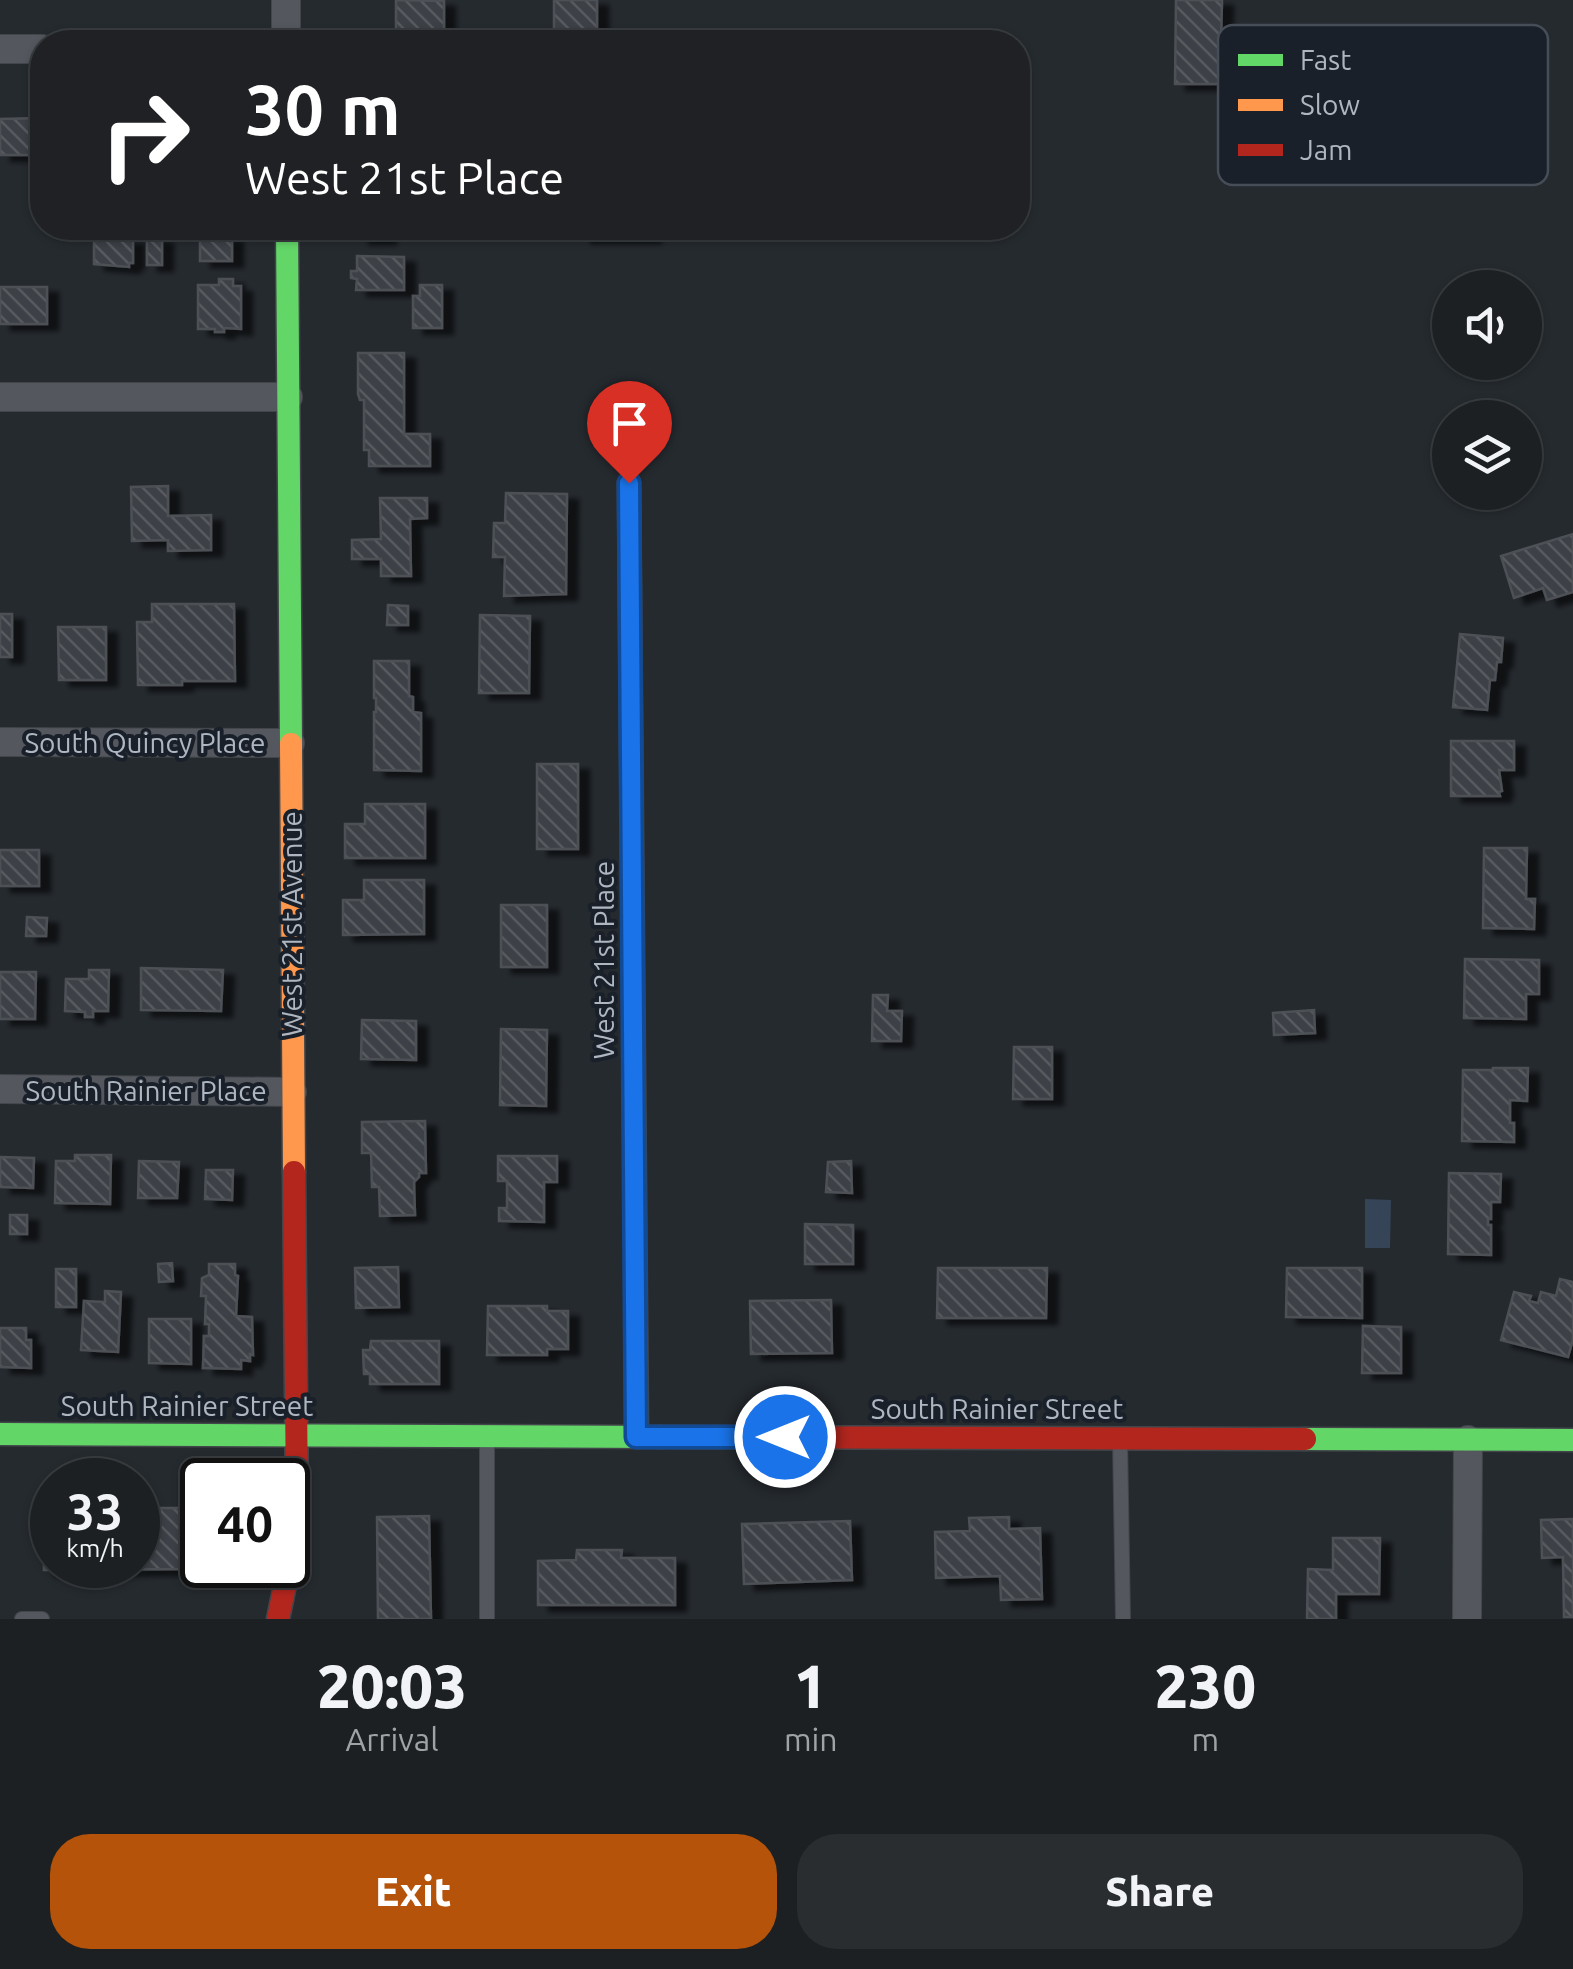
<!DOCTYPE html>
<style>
:root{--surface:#1c2023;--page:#292d30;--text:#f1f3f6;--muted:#a0a3a6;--line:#3a3e41;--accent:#b45309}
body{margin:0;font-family:Ubuntu,sans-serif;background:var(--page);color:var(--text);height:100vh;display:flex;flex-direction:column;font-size:38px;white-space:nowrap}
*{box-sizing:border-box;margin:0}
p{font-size:32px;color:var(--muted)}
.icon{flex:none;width:55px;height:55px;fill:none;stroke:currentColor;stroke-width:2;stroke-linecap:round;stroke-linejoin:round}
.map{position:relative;height:1619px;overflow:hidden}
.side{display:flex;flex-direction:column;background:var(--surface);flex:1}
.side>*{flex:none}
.guide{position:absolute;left:30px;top:30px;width:1000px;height:210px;border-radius:40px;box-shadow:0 2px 8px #0004,0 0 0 2px var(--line);background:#202124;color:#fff;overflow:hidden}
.controls{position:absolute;left:1432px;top:270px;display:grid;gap:20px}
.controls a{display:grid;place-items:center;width:110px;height:110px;border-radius:50%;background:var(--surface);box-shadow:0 2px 8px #0004,0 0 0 2px var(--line);font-size:50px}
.speed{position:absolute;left:30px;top:1458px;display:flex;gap:20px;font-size:50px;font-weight:700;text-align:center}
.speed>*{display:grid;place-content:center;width:130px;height:130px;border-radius:50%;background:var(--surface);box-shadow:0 2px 8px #0004,0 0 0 2px var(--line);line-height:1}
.speed small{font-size:25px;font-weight:400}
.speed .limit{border:5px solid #111;border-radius:15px;background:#fff;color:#111}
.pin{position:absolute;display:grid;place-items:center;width:85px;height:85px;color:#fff;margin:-102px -42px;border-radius:50% 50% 50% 0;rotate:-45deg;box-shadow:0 0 10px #0007}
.pin .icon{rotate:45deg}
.me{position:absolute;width:110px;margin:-55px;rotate:270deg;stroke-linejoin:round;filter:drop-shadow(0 0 8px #0008)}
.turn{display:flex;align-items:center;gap:35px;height:210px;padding:0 50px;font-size:45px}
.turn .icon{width:130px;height:130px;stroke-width:2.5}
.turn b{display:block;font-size:70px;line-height:85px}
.eta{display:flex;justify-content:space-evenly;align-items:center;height:170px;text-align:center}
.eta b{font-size:60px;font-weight:800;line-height:70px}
.action{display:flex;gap:20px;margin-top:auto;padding:20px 50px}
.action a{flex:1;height:115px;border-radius:40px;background:var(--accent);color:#fff;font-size:40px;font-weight:800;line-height:115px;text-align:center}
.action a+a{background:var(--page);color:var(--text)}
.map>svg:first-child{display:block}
.water{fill:#364457}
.building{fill:url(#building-back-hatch);stroke:#4d5157;stroke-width:2.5;filter:url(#shadow)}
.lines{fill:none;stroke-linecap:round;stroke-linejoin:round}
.lane-casing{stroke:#42464a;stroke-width:16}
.street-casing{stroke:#42464a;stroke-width:30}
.fast-casing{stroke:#42464a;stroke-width:25}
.slow-casing{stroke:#42464a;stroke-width:25}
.jam-casing{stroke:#42464a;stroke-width:25}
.lane{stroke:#54585e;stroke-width:14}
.street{stroke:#54585e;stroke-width:28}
.fast{stroke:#63d668;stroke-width:22}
.slow{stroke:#ff974d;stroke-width:22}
.jam{stroke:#b3261e;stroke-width:22}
.route-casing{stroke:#114b97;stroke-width:25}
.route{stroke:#1a73e8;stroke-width:18}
.labels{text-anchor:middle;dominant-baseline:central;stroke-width:8;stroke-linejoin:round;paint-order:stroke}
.street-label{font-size:28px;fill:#aeb6c1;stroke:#1a2029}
.key{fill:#1a2029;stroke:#464d57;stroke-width:2.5}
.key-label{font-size:28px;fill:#aeb6c1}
</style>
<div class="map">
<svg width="1573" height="1619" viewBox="0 0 1573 1619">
<defs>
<pattern id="building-back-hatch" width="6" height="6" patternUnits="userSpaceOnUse" patternTransform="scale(2.5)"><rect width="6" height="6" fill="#3d4146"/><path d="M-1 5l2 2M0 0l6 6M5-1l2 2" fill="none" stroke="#565a5f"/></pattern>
<filter id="shadow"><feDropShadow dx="11" dy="6" stdDeviation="2.5" flood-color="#0009"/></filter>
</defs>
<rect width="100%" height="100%" fill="#252a2f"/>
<!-- water -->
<path class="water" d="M1365,1199L1391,1200L1390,1248H1365Z"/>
<!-- building -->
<g class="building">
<path d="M396,0L444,1V42H396Z"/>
<rect x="554" y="0" width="43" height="42"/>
<path d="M1176,0H1222L1220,84H1175Z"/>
<path d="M42,118V155H0V119Z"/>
<path d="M334,228H385V238H358V230H334Z"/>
<rect x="580" y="228" width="70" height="9"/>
<rect x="200" y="236" width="32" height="25"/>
<path d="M147,237L162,238V265H147Z"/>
<path d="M94,239H133V263H129V267L94,264Z"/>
<path d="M357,256L404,257V290H356L357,279L351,278V271H357Z"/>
<path d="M219,279H233V286H241V329L224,328V332H215V329H198V285H219Z"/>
<path d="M420,285H442V328H413V296H420Z"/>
<rect x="0" y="287" width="47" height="37"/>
<path d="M358,353H404V434H430V466H369V450H364V400H360L358,394Z"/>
<path d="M168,486V516L211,515V550L168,551V540L132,541L131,487Z"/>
<path d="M506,493L567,494L566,594L504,596L505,557H493L494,523H505Z"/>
<path d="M380,498H427V518L410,519L411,576H381V559H352V540L381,539Z"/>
<path d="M1573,534V592L1547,600L1543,588L1514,598L1501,556Z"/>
<path d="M152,604H234L235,681H182V685H138L137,622H152Z"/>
<path d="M388,605L408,606V625H387Z"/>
<rect x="0" y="614" width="12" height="43"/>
<path d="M480,615L530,616L529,693H479Z"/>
<path d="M58,627H106V680H59Z"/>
<path d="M1460,634L1503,638L1501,662H1497L1495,680H1490L1487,710L1453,707Z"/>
<path d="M374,661H409V696L413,697V712L421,713V771L374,770V712H376V698H374Z"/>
<path d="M1451,741H1514V770H1499L1502,791L1499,792L1500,796H1451Z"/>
<rect x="537" y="764" width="41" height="85"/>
<path d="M365,804H425V858H345V824H365Z"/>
<path d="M1484,848H1527L1526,899H1535L1534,929L1483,928Z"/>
<rect x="0" y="850" width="39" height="36"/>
<path d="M364,880H424V934L343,935V900H364Z"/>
<rect x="501" y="905" width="46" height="62"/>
<path d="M27,917L47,918L46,936H26Z"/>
<path d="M1465,959L1539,960V994H1526V1019L1464,1018Z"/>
<path d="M141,968L223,970L221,1011L141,1010Z"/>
<path d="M89,970H109L108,1011H93V1017H85V1012L65,1011L66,979H89Z"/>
<path d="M0,972H36L35,1019H0Z"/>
<path d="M873,995H888L887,1011H902L901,1041H872Z"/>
<path d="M1314,1010L1315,1033L1274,1035L1273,1013Z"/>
<path d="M362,1020L416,1021V1060L361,1059Z"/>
<path d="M501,1029L547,1030L546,1106L500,1105Z"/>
<path d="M1014,1047H1052V1099H1013Z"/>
<path d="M1493,1068H1528L1527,1101L1510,1100V1123H1514V1142L1462,1141L1463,1070H1493Z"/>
<path d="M425,1121L426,1173H419V1177L414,1182L415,1215L380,1216L379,1187H372L371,1153H362V1122Z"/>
<path d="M75,1155H111L110,1204L55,1203L56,1161H75Z"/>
<path d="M498,1156H557V1182H544V1222L499,1221V1208H507V1181H498Z"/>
<path d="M0,1157L34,1158L33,1188L0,1187Z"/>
<path d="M139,1161L179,1162L177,1198H138Z"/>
<path d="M851,1161L852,1193L826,1192L828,1162Z"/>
<path d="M206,1170H233L232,1200L205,1199Z"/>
<path d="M1449,1173L1501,1174L1500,1202H1491V1219H1488V1225H1491V1255L1448,1254Z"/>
<rect x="10" y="1215" width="17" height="19"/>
<path d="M805,1224L853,1225V1264H805Z"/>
<path d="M172,1263L173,1281L159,1282L158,1264Z"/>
<path d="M209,1264H235V1275L238,1276L236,1316L252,1317L253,1355L250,1354V1361L241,1360V1369L203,1368L204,1336H209V1324H205L206,1296H201L202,1278L209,1275Z"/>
<path d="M398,1267L399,1307L356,1308L355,1268Z"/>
<path d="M938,1268H1047L1046,1318H937Z"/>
<path d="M1287,1268H1362V1318L1286,1317Z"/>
<rect x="56" y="1269" width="20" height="38"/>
<path d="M1560,1279L1573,1282V1339L1568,1357L1501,1340L1514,1292L1531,1296L1529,1301L1538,1303L1541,1292L1556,1296Z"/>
<path d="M105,1291L121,1292L118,1352L81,1350L84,1301L105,1302Z"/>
<path d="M831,1300L832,1353L751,1354L750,1301Z"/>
<path d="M488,1306H547V1311H568V1349H547V1355H487Z"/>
<path d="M149,1319H191V1364L149,1363Z"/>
<path d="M1363,1326L1401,1327V1373H1362Z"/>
<path d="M0,1328H26V1340H31V1368L0,1367Z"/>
<path d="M371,1341H439V1384H370V1374H364L363,1350H370Z"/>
<path d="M44,1508H52V1565H138V1508H192V1569L44,1570Z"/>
<path d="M429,1516L431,1619H378L377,1517Z"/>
<path d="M1009,1517V1529L1040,1528L1042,1599L1001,1600L1000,1576L936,1578L935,1532L970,1531L969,1518Z"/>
<path d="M1573,1519V1617H1564L1563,1557L1542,1558L1541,1520Z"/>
<path d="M850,1521L852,1580L744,1584L742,1524Z"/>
<path d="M1333,1538H1380L1379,1594H1336V1619H1307L1308,1569L1333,1570Z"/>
<path d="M577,1550H622L621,1558H675V1605H538V1561L576,1560Z"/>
</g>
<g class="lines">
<defs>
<g id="lane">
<path d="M487,1437V1619"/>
<path d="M1120,1439L1123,1619"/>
<path d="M22,1619H42"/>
</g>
<g id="street">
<path d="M286,0V42"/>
<path d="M0,49H42"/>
<path d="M0,397H288"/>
<path d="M0,742L290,743"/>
<path d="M0,1089L292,1092"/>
<path d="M1467,1619L1468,1440"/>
</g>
<g id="fast">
<path d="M287,228L291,744"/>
<path d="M629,483L637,1437"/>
<path d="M0,1434L660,1437"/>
<path d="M1305,1439L1573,1440"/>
</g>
<path id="slow" d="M291,744L294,1172"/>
<g id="jam">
<path d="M660,1437L1305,1439"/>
<path d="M278,1619L290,1561L297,1504L294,1172"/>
</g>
</defs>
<!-- lane casing -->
<use href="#lane" class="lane-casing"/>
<!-- street casing -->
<use href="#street" class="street-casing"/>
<!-- fast casing -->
<use href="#fast" class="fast-casing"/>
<!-- slow casing -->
<use href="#slow" class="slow-casing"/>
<!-- jam casing -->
<use href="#jam" class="jam-casing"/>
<!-- lane -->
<use href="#lane" class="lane"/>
<!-- street -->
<use href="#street" class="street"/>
<!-- fast -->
<use href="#fast" class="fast"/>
<!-- slow -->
<use href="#slow" class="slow"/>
<!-- jam -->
<use href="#jam" class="jam"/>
</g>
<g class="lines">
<defs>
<path id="route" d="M629,483L636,1437H785"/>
</defs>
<!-- route casing -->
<use href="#route" class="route-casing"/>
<!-- route -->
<use href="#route" class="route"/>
</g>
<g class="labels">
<!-- street labels -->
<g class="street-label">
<text x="145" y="742">South Quincy Place</text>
<text transform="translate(291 924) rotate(-90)">West 21st Avenue</text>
<text transform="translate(603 960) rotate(-90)">West 21st Place</text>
<text x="146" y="1090">South Rainier Place</text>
<text x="187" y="1405">South Rainier Street</text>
<text x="997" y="1408">South Rainier Street</text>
</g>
</g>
<!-- legend -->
<rect x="1218" y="25" width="330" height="160" rx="15" class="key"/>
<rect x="1238" y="54" width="45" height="12" fill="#63d668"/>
<rect x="1238" y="99" width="45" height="12" fill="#ff974d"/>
<rect x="1238" y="144" width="45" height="12" fill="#b3261e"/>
<g class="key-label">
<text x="1300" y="70">Fast</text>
<text x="1300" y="115">Slow</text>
<text x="1300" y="160">Jam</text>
</g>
</svg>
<div class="controls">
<a><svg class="icon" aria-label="sound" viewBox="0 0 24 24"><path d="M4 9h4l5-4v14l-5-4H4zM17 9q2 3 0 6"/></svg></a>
<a><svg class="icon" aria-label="layers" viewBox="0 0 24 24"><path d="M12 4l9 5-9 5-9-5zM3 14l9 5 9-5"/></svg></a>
</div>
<div class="speed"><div>33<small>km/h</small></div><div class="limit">40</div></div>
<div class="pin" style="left:629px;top:483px;background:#d93025"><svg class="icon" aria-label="arrive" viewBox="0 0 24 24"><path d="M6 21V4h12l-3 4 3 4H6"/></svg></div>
<svg class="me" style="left:785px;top:1437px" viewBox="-20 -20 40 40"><circle r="17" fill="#1a73e8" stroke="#fff" stroke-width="3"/><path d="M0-11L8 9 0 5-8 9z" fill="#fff"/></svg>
<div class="guide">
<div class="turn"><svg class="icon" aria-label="right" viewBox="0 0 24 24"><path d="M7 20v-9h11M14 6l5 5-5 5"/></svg><div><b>30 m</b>West 21st Place</div></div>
</div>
</div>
<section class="side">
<div class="eta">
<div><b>20:03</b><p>Arrival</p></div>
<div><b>1</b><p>min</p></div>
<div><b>230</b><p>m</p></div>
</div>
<div class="action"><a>Exit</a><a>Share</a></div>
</section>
